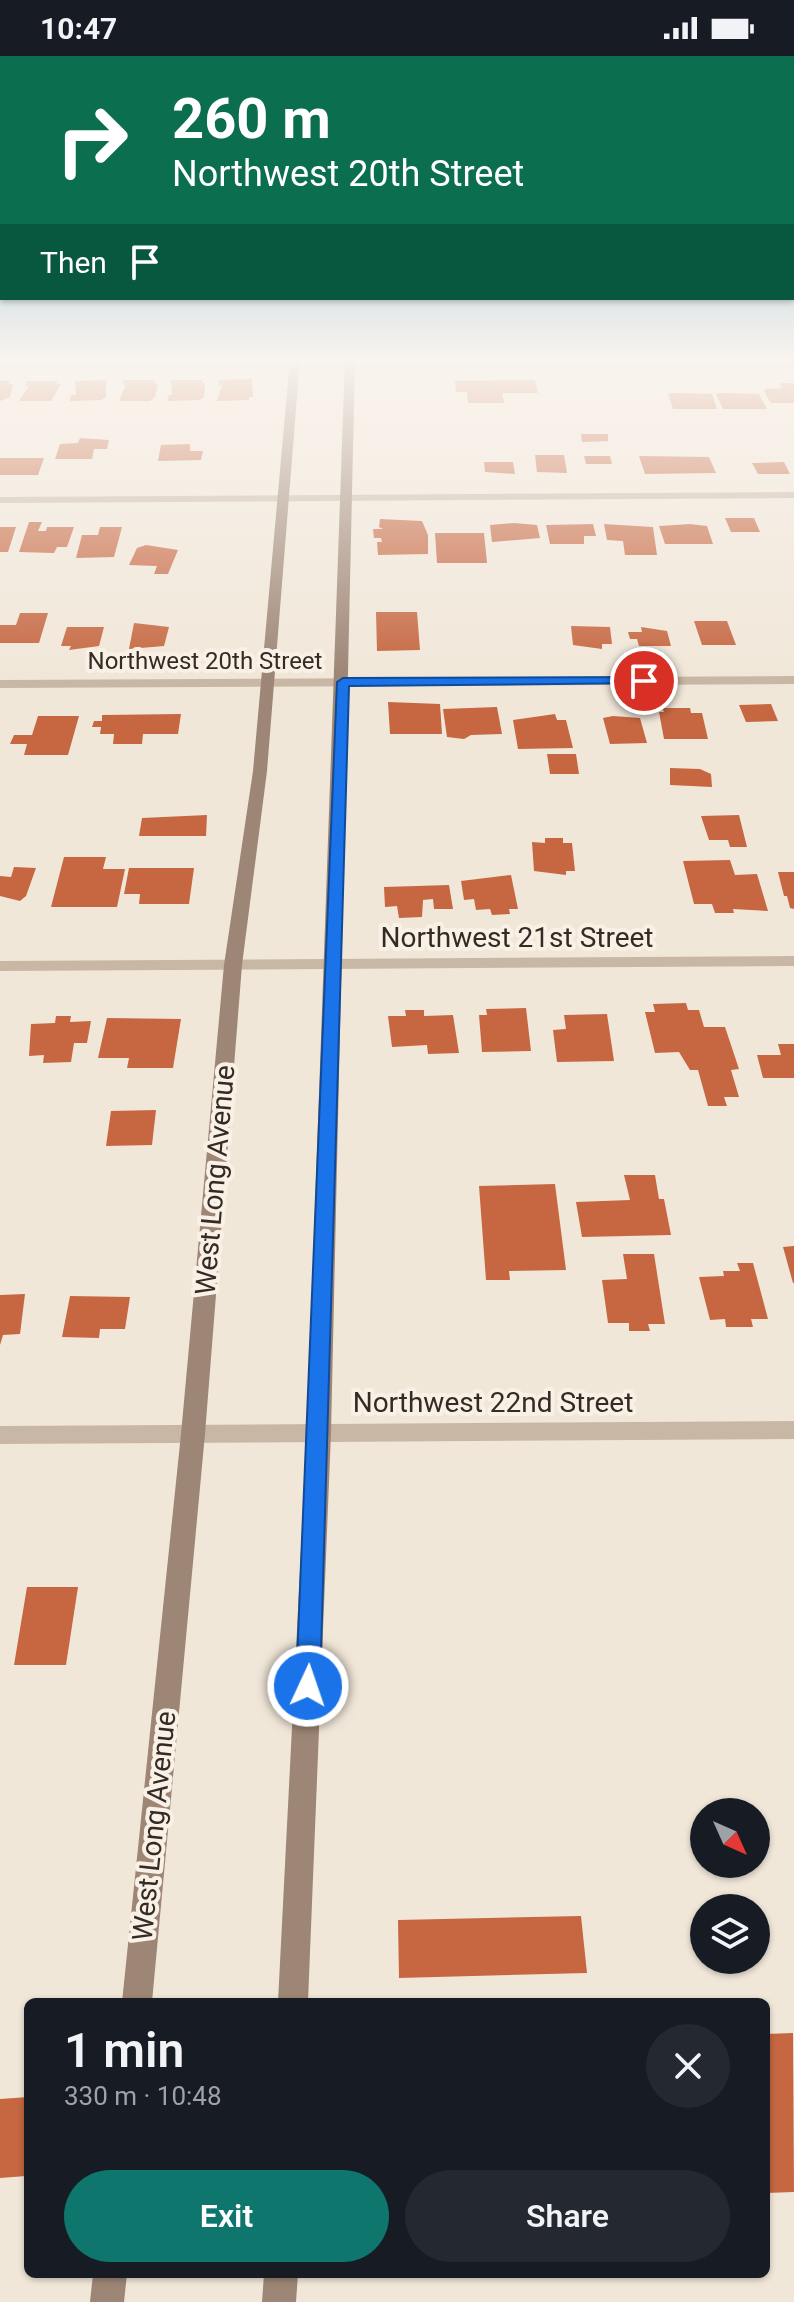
<!DOCTYPE html>
<meta charset="utf-8">
<style>
:root{--surface:#171b24;--page:#242831;--text:#f1f3f6;--muted:#9ea1a6;--accent:#0f766e}
body{margin:0;font-family:Roboto,sans-serif;background:var(--page);color:var(--text);height:100vh;display:flex;flex-direction:column;font-size:30px;white-space:nowrap}
*{box-sizing:border-box;margin:0}
p{font-size:26px;color:var(--muted)}
.icon{flex:none;width:44px;height:44px;fill:none;stroke:currentColor;stroke-width:2;stroke-linecap:round;stroke-linejoin:round}
.map{position:relative;flex:1;overflow:hidden}
.panel{position:absolute;left:24px;top:1942px;width:746px;height:280px;display:flex;flex-direction:column;background:var(--surface);border-radius:12px;box-shadow:0 2px 6px #0004}
.panel>*{flex:none}
.hud{position:absolute;left:0px;top:0px;width:794px;height:244px;box-shadow:0 2px 6px #0004;background:#0b6e4f;color:#fff;overflow:hidden}
.needle{width:52px;rotate:135deg}
.tools{position:absolute;left:690px;top:1742px;display:grid;gap:16px}
.tools a{display:grid;place-items:center;width:80px;height:80px;border-radius:50%;background:var(--surface);box-shadow:0 2px 6px #0004;font-size:40px}
.pin{position:absolute;display:grid;place-items:center;width:68px;height:68px;color:#fff;margin:-34px;border:4px solid #fff;border-radius:50%;box-shadow:0 2px 8px #0007}
.me{position:absolute;width:88px;margin:-44px;rotate:3deg;stroke-linejoin:round;filter:drop-shadow(0 0 6px #0008)}
.turn{display:flex;align-items:center;gap:28px;height:168px;padding:0 40px;font-size:36px}
.turn .icon{width:104px;height:104px;stroke-width:2.5}
.turn b{display:block;font-size:56px;line-height:68px}
.then{display:flex;align-items:center;height:76px;padding:0 40px;background:#0003;gap:16px;font-size:30px}
.round{display:grid;place-items:center;flex:none;width:84px;height:84px;border-radius:42px;background:var(--page)}
.headline{display:flex;align-items:center;justify-content:space-between;height:136px;padding:0 40px}
h1{font-size:48px;font-weight:600;line-height:60px}
.button{display:flex;gap:16px;margin-top:auto;padding:16px 40px}
.button a{flex:1;height:92px;border-radius:48px;background:var(--accent);color:#fff;font-size:32px;font-weight:600;line-height:92px;text-align:center}
.button a+a{background:var(--page);color:var(--text)}
.status{display:flex;justify-content:space-between;align-items:center;height:56px;padding:0 40px;background:var(--surface);direction:ltr}
.status svg{height:22px;fill:currentColor}
.map>svg:first-child{display:block}
.building{fill:#c66741}
.lines{fill:none;stroke-linecap:round;stroke-linejoin:round}
.street{fill:#c9b7a5;fill-rule:evenodd}
.secondary{fill:#9d8676;fill-rule:evenodd}
.route{fill:#1a73e8;stroke:#114b97;stroke-width:2}
.labels{text-anchor:middle;dominant-baseline:central;stroke-width:8;stroke-linejoin:round;paint-order:stroke}
.far-street-label{font-size:24px;fill:#352b26;stroke:#f9f1e5}
.street-label{font-size:28px;fill:#352b26;stroke:#f9f1e5}
</style>
<div class="status"><b>10:47</b><svg viewBox="0 0 49 12"><path d="M0 12V9h3v3zM5 12V6h3v6zM10 12V3h3v9zM15 12V0h3v12zM26 1h20v11H26zM47 4h2v5h-2z"/></svg></div>
<div class="map">
<svg width="794" height="2246" viewBox="0 0 794 2246">
<rect width="100%" height="100%" fill="#f1e7d9"/>
<!-- building -->
<g class="building">
<path d="M252,323L253,341H249V344L217,345L222,329H218L219,324Z"/>
<path d="M10,324L9,328H13L10,341L0,345V325Z"/>
<path d="M106,324V341L101,344L70,345L71,339H76L75,325Z"/>
<path d="M124,324H155L154,327H158L155,341L150,345H119L126,329H123Z"/>
<path d="M171,324H202V327H205L204,341L199,344L167,345L169,339H172Z"/>
<path d="M535,324L538,337H502L504,347H468L467,336H456L455,325Z"/>
<path d="M27,325H58L56,328H61L51,345H19L29,330H25Z"/>
<path d="M779,327H794V347H771L766,339L764,333L782,332Z"/>
<path d="M673,337L712,338L717,353H673L668,338Z"/>
<path d="M721,337L759,338L767,353H723L716,338Z"/>
<path d="M581,378H608V385L582,386Z"/>
<path d="M80,382L109,384L107,393H94L92,403H55L60,388L78,387Z"/>
<path d="M190,388V395H203L201,404L158,405L161,389Z"/>
<path d="M535,399H564L567,417L537,416Z"/>
<path d="M584,400H610L612,408H586Z"/>
<path d="M639,400L709,401L716,417L645,418Z"/>
<path d="M0,402H44L38,419H0Z"/>
<path d="M484,406H513L515,418L485,416Z"/>
<path d="M784,406L790,418H758L752,407Z"/>
<path d="M725,462H754L760,476H731Z"/>
<path d="M380,463L422,465L428,479V498L378,499L377,486H382L381,482H374L373,473H383L379,471Z"/>
<path d="M29,466H42L38,475H46L47,471H74L67,491H57L54,497L19,496Z"/>
<path d="M514,467L537,469L540,482L492,486L490,469Z"/>
<path d="M593,468L596,480H584V488H550L546,469Z"/>
<path d="M604,468L653,471L657,499H625L623,485L607,484Z"/>
<path d="M690,468L707,470L713,488H665L659,470Z"/>
<path d="M0,471H16L8,496H0Z"/>
<path d="M100,471H122L114,501L76,502L82,479H98Z"/>
<path d="M435,477H484L487,507H437Z"/>
<path d="M146,489L178,494L168,518H154L157,510L129,509L137,492Z"/>
<path d="M376,556H417L420,594L377,595Z"/>
<path d="M20,557H48L39,587H0V569H16Z"/>
<path d="M694,565H727L736,589H702Z"/>
<path d="M134,567L169,571L164,590L129,593Z"/>
<path d="M571,570L610,571L612,588H602V593L573,589Z"/>
<path d="M67,571H104L99,590L69,594L71,590H61Z"/>
<path d="M641,571L667,575L671,590H639L637,583H630L628,576H642Z"/>
<path d="M388,646L440,648L442,678H390Z"/>
<path d="M771,648L778,665L746,666L739,649Z"/>
<path d="M497,651L502,678L471,679L464,683L447,681L443,653Z"/>
<path d="M662,652H690L691,657H702L708,683H664L659,656H664Z"/>
<path d="M181,658L178,678H143L142,688H113L114,678H100L101,671H92L94,665H102V659Z"/>
<path d="M555,658L557,664H566L573,692L518,693L513,664Z"/>
<path d="M38,660H79L68,699H24L27,688H10L14,679H32Z"/>
<path d="M613,660L640,662L647,687L610,688L603,662Z"/>
<path d="M547,698H576L579,718H550Z"/>
<path d="M670,712L700,713L711,718L712,731L670,729Z"/>
<path d="M207,759L206,780H139L142,762Z"/>
<path d="M739,759L747,791H730L728,784H709L701,760Z"/>
<path d="M545,782H563V787H572L575,815H566V819L534,815L532,786L545,787Z"/>
<path d="M64,801H106L103,813H125L117,851H51Z"/>
<path d="M730,804L735,819L757,818L768,855L733,853L734,857H715L712,848H694L683,805Z"/>
<path d="M14,811L36,812L26,840L20,845L0,840V820L11,821Z"/>
<path d="M129,812H194L189,848H139L140,838H124Z"/>
<path d="M778,816H794V853L790,852L787,840H784Z"/>
<path d="M511,819L518,853H509L510,858L492,859L490,853L476,854L474,843L464,844L461,825Z"/>
<path d="M449,829L453,853H434L433,843L423,844L422,861L399,862L397,850L385,851L384,831Z"/>
<path d="M686,947L688,954H699L704,971H725L739,1013L731,1014L739,1041H724L727,1050H708L698,1014H690L679,996L655,997L645,956H655L653,948Z"/>
<path d="M526,952L531,995L482,996L479,959H487L486,953Z"/>
<path d="M405,954H424V960L453,959L459,997L428,998L427,989L392,991L388,960H406Z"/>
<path d="M607,958L614,1005L557,1006L553,974L566,973L564,959Z"/>
<path d="M56,960H71L70,966L91,965L87,987H74L71,1006L43,1007L44,999L29,1000L31,968L55,967Z"/>
<path d="M107,962L181,963L173,1012H127L129,1002H98Z"/>
<path d="M778,988H794V1022H763L757,999H781Z"/>
<path d="M156,1054L152,1089L106,1090L111,1055Z"/>
<path d="M624,1119H655L659,1143H664L671,1179L582,1181L576,1146L630,1144Z"/>
<path d="M555,1128L566,1214L509,1215L510,1224H486L479,1130Z"/>
<path d="M794,1190V1227H793L783,1191Z"/>
<path d="M623,1198H654L665,1268H648L650,1275H629V1267H608L602,1224L627,1223Z"/>
<path d="M737,1207H753L768,1263H751L753,1271H726L725,1263L710,1264L699,1221L724,1220L723,1215H740Z"/>
<path d="M25,1238L20,1278L3,1279L0,1289V1239Z"/>
<path d="M70,1240L130,1241L125,1273H100L99,1282L62,1281Z"/>
<path d="M27,1531H78L66,1609H14Z"/>
<path d="M581,1860L587,1917L399,1922L398,1864Z"/>
<path d="M793,1977L794,2136L766,2137V1978Z"/>
<path d="M28,2041L26,2120L0,2122V2043Z"/>
</g>
<g class="lines">
<!-- street -->
<g class="street">
<path d="M794,306V312L0,313V307Z"/>
<path d="M794,436V442L0,447V441Z"/>
<path d="M794,620V628L0,632V624Z"/>
<path d="M794,900V910L0,915V905Z"/>
<path d="M794,1365V1383L0,1388V1370Z"/>
</g>
<!-- secondary -->
<g class="secondary">
<path d="M290,303H300L267,715L242,909L205,1378L152,1946H122L181,1378L224,909L253,715Z"/>
<path d="M345,303H355L331,1377L308,1946H278L307,1377Z"/>
<path d="M93,2218H127L124,2246H90Z"/>
<path d="M264,2218H298L296,2246H262Z"/>
</g>
</g>
<!-- sky -->
<linearGradient id="sky" x2="0" y2="1"><stop stop-color="#7bb0d1"/><stop offset="0.49" stop-color="#f9f4ee"/><stop offset="1" stop-color="#f9f4ee" stop-opacity="0"/></linearGradient>
<rect width="794" height="618" fill="url(#sky)"/>
<!-- route -->
<path class="route" d="M644,621L648,622V627L349,630L320,1630L316,1638L308,1641L299,1638L296,1630L337,626L343,622Z"/>
<g class="labels">
<!-- far-street labels -->
<g class="far-street-label">
<text x="205" y="605">Northwest 20th Street</text>
</g>
<!-- street labels -->
<g class="street-label">
<text x="517" y="881">Northwest 21st Street</text>
<text transform="translate(215 1124) rotate(-85)">West Long Avenue</text>
<text x="493" y="1346">Northwest 22nd Street</text>
<text transform="translate(154 1770) rotate(-84)">West Long Avenue</text>
</g>
</g>
</svg>
<div class="tools">
<a><svg class="needle" viewBox="-14 -14 28 28"><path d="M0-13l5 13h-10z" fill="#e53935"/><path d="M0 13l5-13h-10z" fill="#9ea1a6"/></svg></a>
<a><svg class="icon" aria-label="layers" viewBox="0 0 24 24"><path d="M12 4l9 5-9 5-9-5zM3 14l9 5 9-5"/></svg></a>
</div>
<div class="pin" style="left:644px;top:625px;background:#d93025"><svg class="icon" aria-label="arrive" viewBox="0 0 24 24"><path d="M6 21V4h12l-3 4 3 4H6"/></svg></div>
<svg class="me" style="left:308px;top:1630px" viewBox="-20 -20 40 40"><circle r="17" fill="#1a73e8" stroke="#fff" stroke-width="3"/><path d="M0-11L8 9 0 5-8 9z" fill="#fff"/></svg>
<div class="hud">
<div class="turn"><svg class="icon" aria-label="right" viewBox="0 0 24 24"><path d="M7 20v-9h11M14 6l5 5-5 5"/></svg><div><b>260 m</b>Northwest 20th Street</div></div>
<div class="then">Then<svg class="icon" aria-label="arrive" viewBox="0 0 24 24"><path d="M6 21V4h12l-3 4 3 4H6"/></svg></div>
</div>
<section class="panel">
<div class="headline"><div><h1>1 min</h1><p>330 m · 10:48</p></div><a class="round"><svg class="icon" aria-label="close" viewBox="0 0 24 24"><path d="M6 6l12 12M18 6L6 18"/></svg></a></div>
<div class="button"><a>Exit</a><a>Share</a></div>
</section>
</div>
